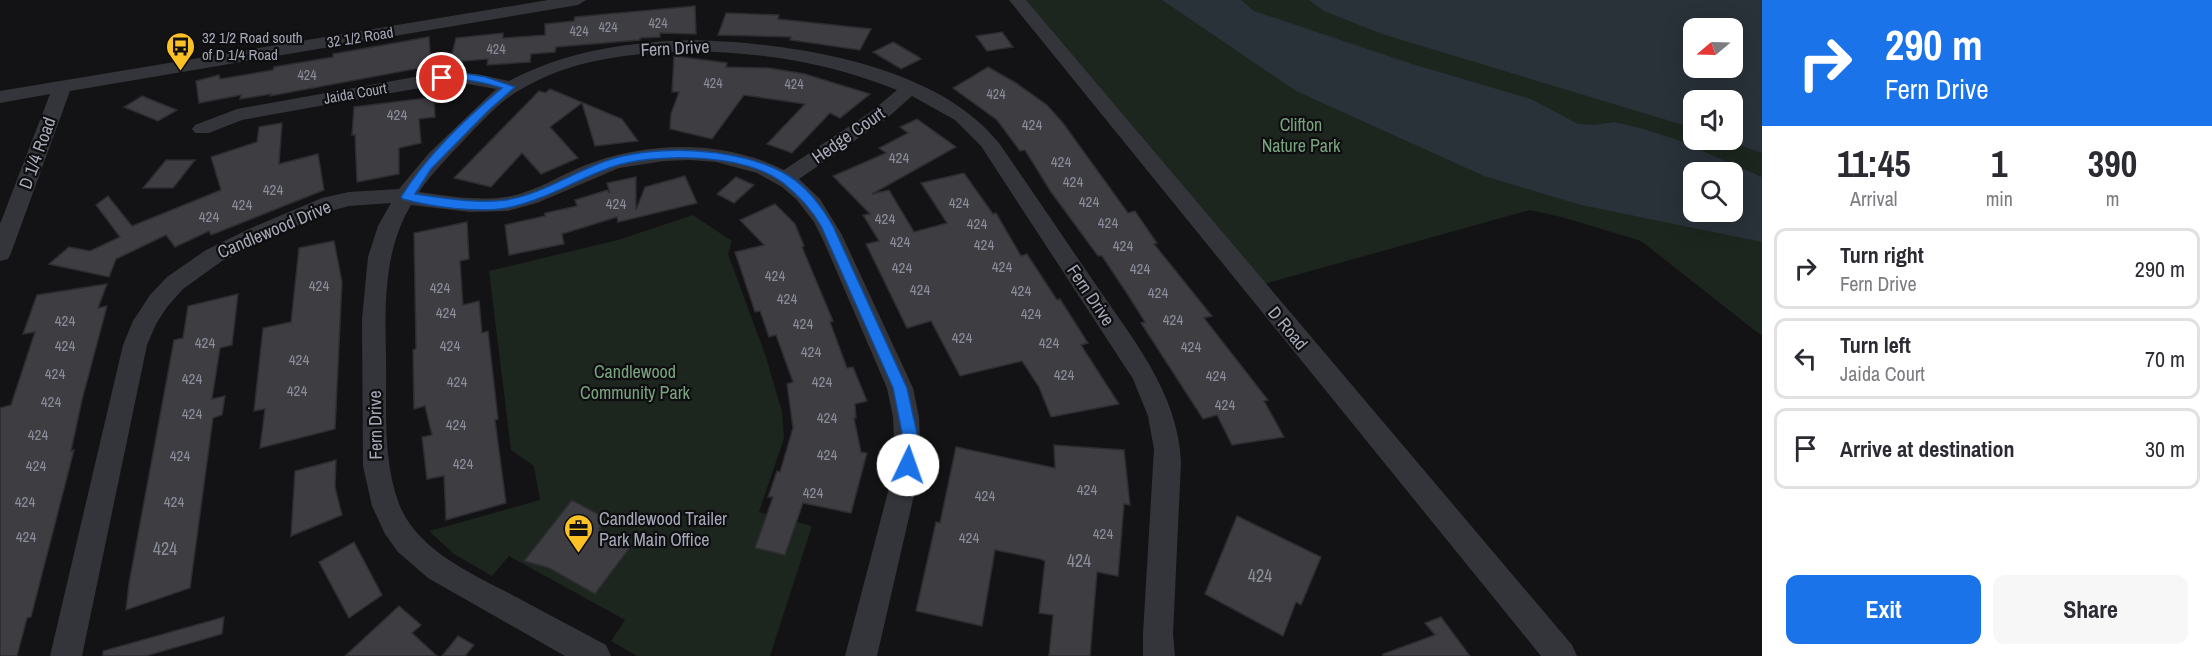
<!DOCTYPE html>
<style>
:root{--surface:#fff;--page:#f7f7f7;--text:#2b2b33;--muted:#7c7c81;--line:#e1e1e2;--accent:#1a73e8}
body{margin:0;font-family:"Archivo Narrow",sans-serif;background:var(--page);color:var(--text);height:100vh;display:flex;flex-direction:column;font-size:22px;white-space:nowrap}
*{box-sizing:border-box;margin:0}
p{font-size:20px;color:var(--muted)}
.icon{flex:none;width:33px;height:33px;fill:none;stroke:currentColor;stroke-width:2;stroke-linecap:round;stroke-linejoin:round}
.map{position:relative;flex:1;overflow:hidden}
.sheet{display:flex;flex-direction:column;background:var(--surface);width:450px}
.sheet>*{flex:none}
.banner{background:#1a73e8;color:#fff;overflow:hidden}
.needle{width:39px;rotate:251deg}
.buttons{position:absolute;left:1683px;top:18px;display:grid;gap:12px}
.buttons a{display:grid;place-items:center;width:60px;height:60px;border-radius:12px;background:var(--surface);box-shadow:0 6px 24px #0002;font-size:30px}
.pin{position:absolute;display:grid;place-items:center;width:51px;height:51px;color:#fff;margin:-26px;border:3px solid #fff;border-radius:50%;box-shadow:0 2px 6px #0007}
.me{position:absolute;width:66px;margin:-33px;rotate:3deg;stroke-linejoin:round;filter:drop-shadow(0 0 4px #0008)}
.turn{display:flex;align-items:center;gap:21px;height:126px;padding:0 24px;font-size:27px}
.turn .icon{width:78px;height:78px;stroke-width:2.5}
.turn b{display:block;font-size:42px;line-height:51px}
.eta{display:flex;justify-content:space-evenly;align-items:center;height:102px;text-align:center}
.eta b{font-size:36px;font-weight:800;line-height:42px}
.button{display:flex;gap:12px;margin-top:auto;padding:12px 24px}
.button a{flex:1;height:69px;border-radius:12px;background:var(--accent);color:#fff;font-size:24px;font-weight:800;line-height:69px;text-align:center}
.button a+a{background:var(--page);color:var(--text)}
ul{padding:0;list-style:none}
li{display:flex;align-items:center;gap:18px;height:81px;margin:0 12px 9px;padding:0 12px;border:3px solid var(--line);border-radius:12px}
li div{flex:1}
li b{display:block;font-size:22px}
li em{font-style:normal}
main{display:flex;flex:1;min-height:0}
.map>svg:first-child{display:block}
.green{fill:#1d251f;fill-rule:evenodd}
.water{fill:#293139;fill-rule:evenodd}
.building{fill:#3d3d42;stroke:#2d2d31;stroke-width:1.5}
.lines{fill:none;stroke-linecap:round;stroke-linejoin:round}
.minor{fill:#34353a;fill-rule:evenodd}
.route{fill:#1a73e8;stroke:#114b97;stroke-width:1.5}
.labels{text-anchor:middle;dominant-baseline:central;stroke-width:4.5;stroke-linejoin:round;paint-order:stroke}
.far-number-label{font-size:14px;fill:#8a8d99}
.far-poi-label{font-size:15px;fill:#a4a8b6;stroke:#0e0e10;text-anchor:start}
.far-street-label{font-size:15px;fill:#a4a8b6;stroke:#0e0e10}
.number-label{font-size:15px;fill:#8a8d99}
.street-label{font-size:18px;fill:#a4a8b6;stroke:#0e0e10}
.park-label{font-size:18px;fill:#7aa37f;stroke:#0e0e10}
.poi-label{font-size:18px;fill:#a4a8b6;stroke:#0e0e10;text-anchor:start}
.near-number-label{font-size:18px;fill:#8a8d99}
</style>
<main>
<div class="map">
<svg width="1762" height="656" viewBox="0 0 1762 656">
<rect width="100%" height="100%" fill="#131315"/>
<!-- green -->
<g class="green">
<path d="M1017,0H1762V336L1641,241L1565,218L1530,210L1264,284ZM1694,28H1732V68H1694ZM1694,100H1732V140H1694ZM1694,172H1732V212H1694Z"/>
<path d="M693,215L732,241L728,254L766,357L782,412L784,438L759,512L812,526L770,656H637L611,641L625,620L509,556L492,576L454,554L429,531L540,500L534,466L511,450L489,271L618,240Z"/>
</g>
<!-- water -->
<g class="water">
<path d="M1162,0H1241L1254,11L1412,64L1531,99L1578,124L1595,125L1614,122L1640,128L1675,139L1762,177V242L1581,205L1484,176L1296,91ZM1694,172H1732V212H1694Z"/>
<path d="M1309,0H1762V153L1725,140H1732V100H1694L1693,128L1382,34L1324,11ZM1694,28H1732V68H1694Z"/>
</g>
<!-- building -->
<g class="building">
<path d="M695,6L696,34L660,33V37L640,38V40L556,47L555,52L531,54L530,62L487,65L488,59L450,62L456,38L503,33V38L545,35V24L574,21L575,17Z"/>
<path d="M726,13L779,15L778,19L871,29L860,50L790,40L791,37L718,35Z"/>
<path d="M1002,32L1013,47L987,51L976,36Z"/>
<path d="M429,37L431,66L270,96L271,94L240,99L241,95L199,103L196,81L219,75L220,79L273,70L274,67L333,57V54Z"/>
<path d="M893,42L917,56L921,59L901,69L873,52Z"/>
<path d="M674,56L727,63L726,67L769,68L805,74L870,94L840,118L830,113L792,153L767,144L805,104L744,95L712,139L670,129L671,114L679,92H672Z"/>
<path d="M988,67L1016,83L1047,105L1063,123L1128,213L1135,211L1157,243L1154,244L1212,316L1204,318L1268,400L1264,401L1284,437L1232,445L1217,415L1203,419L1141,323L1145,322L1128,295L1102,256H1098L1051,192L1025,150L1020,151L997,120L953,88Z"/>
<path d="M550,89L622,119L638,141L595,146L582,103L550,127L578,158L541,174L522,153L491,187L454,178L539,91L545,93Z"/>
<path d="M142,96L177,110L158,121L124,107Z"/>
<path d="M434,97L435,117L419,119L421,143L399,148V174L357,182L355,135H352L354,107Z"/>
<path d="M917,119L956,147L872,194L889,190L914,232L947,223L921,183L964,173L993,214L996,213L1021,256L1027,254L1057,300L1060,299L1088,343L1081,345L1119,404L1051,417L1039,387L1022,361L960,376L931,321L907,328L866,244L879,241L863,215L870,214L833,176L886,153L879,148L908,133L900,127Z"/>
<path d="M282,123L279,164L318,154L324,190L211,235L209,231L175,247L166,235L116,259L109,277L49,264L69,247L90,251L120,237L96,205L108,196L132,226L221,190L211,157L257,142L259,127Z"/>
<path d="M166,160H195L173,188H143Z"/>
<path d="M685,176L697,203L618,222L617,217L562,234L564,244L509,255L505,225L545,216V213L577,206L575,200L607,190L610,193L607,183L636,177V210L645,187Z"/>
<path d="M736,177L754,185L734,203L717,194Z"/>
<path d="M775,204L795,224L804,246L802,247L833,321L830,322L847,368L853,367L867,401L855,404L856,418H854L861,452L867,453L851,513L803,503L785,555L755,548L773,497H768L777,471L780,472L793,428L787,384L793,382L776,335L769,337L760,311L755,312L735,252L764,245L740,220Z"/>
<path d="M467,222L469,259L460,261L463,305L479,301L482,333L488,331L498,419L495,420L506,503L446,520L444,476L427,479L422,437L432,435L425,406L414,409L413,350L416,349L414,233Z"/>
<path d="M334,241L342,282L335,429L260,448L265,409L254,411L263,328L291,322L299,248Z"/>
<path d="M107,284L98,308L107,306L82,400L71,451L74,450L31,617L27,618L17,656H0V408L11,405L35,332L23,334L37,295Z"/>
<path d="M238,294L232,345L220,348L212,399L225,396L222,415L213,418L190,588L126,610L129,583L174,340L183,338L188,306Z"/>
<path d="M1054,445L1124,450L1130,505L1124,504L1118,576L1097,572L1090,656H1049L1053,615L1039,613L1045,561L1040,559L995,550L982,626L916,611L936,522L940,523L956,447L1055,468Z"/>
<path d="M336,460L335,487L342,515L291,536L295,471Z"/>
<path d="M572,500L607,519L599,529L631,546L595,594L549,568L524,561Z"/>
<path d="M1237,516L1321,557L1301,605L1296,602L1283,636L1205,594Z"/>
<path d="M354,542L382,595L349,618L319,562Z"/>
<path d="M399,606L421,625L412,633L437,656H345Z"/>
<path d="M224,617L222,634L146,656H103V651Z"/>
<path d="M1441,617L1470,656H1383V654L1435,635L1425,623Z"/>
<path d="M458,636L474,645L465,656H442Z"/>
</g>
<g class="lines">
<!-- minor -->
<g class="minor">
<path d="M548,0H586L578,5L70,91L11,253L8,259L0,261V224L50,94L0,103V91Z"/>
<path d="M1009,0H1026L1572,645L1577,656H1541Z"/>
<path d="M694,40C790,43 935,63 999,143C1030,188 1061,234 1092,279C1130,336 1178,391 1181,462L1173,634L1175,656H1143V634L1154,449L1148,416L1133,379L981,146L955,120L912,96L886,119L799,179L820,199L842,235L913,388L919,417L921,465L877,656H845L895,465L893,417L887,388L824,242L814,222L796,199L782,187L757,173L716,162L690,160L664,161L619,168L537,203L508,211L470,212L411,205C383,252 385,306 386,359C387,407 382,458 399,504C418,552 475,575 518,598C547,614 577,629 606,645L611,656H565L428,578L398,552L385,534L372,506L363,466L362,319L368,257L378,226L391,203L349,206L327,212L222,261L183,289L167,307L156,324L147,345L82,656H50L123,345L133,321L150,295L167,277L206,250L251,228L322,198L349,192L399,189L429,153L496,89L468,84H442L242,120L209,133H195L192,129L195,125L237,109L442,72L477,74L509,81C567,50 629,42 694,40ZM694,51C767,53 829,63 897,90L872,111L784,170C723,139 646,141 583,166C559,176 536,191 511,196C481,202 449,196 419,192C432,173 449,156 464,140C481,123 498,103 518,91C572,58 633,53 694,51Z"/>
</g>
</g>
<!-- route -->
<path class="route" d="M462,73L486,77L515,87L488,111L431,169L415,194C444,198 475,204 505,200C540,195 570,174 603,162C653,143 742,147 789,176C807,187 823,208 833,226L907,388L917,433L913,470L908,472L902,470L900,465L902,433L893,388L821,226C812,210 797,194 782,182C742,153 654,152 609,168C574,181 543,201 507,208C477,213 431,207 403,199L401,197C427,155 464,120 502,88C489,84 475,80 460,80C452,80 444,83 437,78L442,75Z"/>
<!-- icons -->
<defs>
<symbol id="bus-pin" viewBox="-11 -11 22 30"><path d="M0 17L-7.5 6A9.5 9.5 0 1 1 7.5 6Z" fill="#fcc124" stroke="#0e0e10"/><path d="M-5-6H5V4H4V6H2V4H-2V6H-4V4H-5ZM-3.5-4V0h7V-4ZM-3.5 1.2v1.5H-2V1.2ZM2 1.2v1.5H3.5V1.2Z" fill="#111"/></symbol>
<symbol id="office-pin" viewBox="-11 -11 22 30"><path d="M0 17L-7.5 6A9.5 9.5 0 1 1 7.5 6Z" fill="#fcc124" stroke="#0e0e10"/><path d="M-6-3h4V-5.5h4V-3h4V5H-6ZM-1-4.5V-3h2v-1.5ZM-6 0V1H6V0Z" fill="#111"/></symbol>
</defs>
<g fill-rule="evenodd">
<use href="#bus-pin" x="164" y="30" width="33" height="45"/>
<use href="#office-pin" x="562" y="512" width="33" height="45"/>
</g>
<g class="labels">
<!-- far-number labels -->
<g class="far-number-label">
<text x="658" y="23">424</text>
<text x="608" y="27">424</text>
<text x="579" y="31">424</text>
<text x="496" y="49">424</text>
<text x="307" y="75">424</text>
<text x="713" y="83">424</text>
<text x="794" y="84">424</text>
<text x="996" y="94">424</text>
</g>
<!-- far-poi labels -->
<g class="far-poi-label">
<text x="202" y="37">32 1/2 Road south<tspan x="202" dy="17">of D 1/4 Road</tspan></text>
</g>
<!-- far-street labels -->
<g class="far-street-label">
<text transform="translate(360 37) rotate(-9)">32 1/2 Road</text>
<text transform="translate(355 93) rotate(-10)">Jaida Court</text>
</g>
<!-- number labels -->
<g class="number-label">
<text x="397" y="114">424</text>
<text x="1032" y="124">424</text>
<text x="899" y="157">424</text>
<text x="1061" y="161">424</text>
<text x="1073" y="181">424</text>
<text x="273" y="189">424</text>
<text x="1089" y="201">424</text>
<text x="959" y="202">424</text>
<text x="616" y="203">424</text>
<text x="242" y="204">424</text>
<text x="209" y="216">424</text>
<text x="885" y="218">424</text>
<text x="1108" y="222">424</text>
<text x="977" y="223">424</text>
<text x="900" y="241">424</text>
<text x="984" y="244">424</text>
<text x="1123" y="245">424</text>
<text x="1002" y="266">424</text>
<text x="902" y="267">424</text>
<text x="1140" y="268">424</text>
<text x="775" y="275">424</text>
<text x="319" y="285">424</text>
<text x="440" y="287">424</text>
<text x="920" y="289">424</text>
<text x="1021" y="290">424</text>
<text x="1158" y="292">424</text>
<text x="787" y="298">424</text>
<text x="446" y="312">424</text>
<text x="1031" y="313">424</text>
<text x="1173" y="319">424</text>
<text x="65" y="320">424</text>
<text x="803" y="323">424</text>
<text x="962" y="337">424</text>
<text x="205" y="342">424</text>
<text x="1049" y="342">424</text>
<text x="65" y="345">424</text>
<text x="450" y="345">424</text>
<text x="1191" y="346">424</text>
<text x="811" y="351">424</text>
<text x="299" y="359">424</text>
<text x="55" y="373">424</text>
<text x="1064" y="374">424</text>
<text x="1216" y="375">424</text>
<text x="192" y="378">424</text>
<text x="457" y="381">424</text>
<text x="822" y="381">424</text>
<text x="297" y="390">424</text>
<text x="51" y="401">424</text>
<text x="1225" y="404">424</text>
<text x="192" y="413">424</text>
<text x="827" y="417">424</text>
<text x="456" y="424">424</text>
<text x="38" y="434">424</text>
<text x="827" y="454">424</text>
<text x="180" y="455">424</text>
<text x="463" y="463">424</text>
<text x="36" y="465">424</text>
<text x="1087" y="489">424</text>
<text x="813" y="492">424</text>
<text x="985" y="495">424</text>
<text x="25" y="501">424</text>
<text x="174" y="501">424</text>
<text x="1103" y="533">424</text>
<text x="26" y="536">424</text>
<text x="969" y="537">424</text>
</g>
<!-- street labels -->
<g class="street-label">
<text transform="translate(675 48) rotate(-3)">Fern Drive</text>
<text transform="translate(848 135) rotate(-35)">Hedge Court</text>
<text transform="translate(37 153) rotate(-70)">D 1/4 Road</text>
<text transform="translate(274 229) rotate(-23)">Candlewood Drive</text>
<text transform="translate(1091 295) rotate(56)">Fern Drive</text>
<text transform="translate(1288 328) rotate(50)">D Road</text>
<text transform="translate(375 425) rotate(-91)">Fern Drive</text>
</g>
<!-- park labels -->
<g class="park-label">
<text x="1301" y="124">Clifton<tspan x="1301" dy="21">Nature Park</tspan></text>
<text x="635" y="371">Candlewood<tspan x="635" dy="21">Community Park</tspan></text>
</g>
<!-- poi labels -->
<g class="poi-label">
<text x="599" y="518">Candlewood Trailer<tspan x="599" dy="21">Park Main Office</tspan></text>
</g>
<!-- near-number labels -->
<g class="near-number-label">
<text x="165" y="548">424</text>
<text x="1079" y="560">424</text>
<text x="1260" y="575">424</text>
</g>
</g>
</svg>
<div class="buttons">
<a><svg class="needle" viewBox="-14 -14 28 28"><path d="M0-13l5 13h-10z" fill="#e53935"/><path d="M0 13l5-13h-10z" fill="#7c7c81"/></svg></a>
<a><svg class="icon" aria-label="sound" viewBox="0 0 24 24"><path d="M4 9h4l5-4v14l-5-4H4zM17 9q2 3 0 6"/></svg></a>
<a><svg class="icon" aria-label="search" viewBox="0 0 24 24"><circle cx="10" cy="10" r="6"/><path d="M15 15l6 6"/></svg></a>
</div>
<div class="pin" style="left:442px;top:78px;background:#d93025"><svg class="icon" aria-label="arrive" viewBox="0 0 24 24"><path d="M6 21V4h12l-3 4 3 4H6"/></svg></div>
<svg class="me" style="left:908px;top:465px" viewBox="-20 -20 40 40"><circle r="19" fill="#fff"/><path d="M0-13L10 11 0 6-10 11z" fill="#1a73e8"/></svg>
</div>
<section class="sheet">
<div class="banner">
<div class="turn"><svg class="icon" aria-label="right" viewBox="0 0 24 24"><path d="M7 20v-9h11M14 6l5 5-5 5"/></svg><div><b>290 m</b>Fern Drive</div></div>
</div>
<div class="eta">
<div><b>11:45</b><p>Arrival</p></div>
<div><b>1</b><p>min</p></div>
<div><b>390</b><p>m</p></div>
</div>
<ul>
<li><svg class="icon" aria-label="right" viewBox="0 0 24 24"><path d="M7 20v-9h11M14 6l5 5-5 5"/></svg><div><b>Turn right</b><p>Fern Drive</p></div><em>290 m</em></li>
<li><svg class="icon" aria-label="left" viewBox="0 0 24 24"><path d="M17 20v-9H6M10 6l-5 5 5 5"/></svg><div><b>Turn left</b><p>Jaida Court</p></div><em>70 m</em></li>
<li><svg class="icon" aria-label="arrive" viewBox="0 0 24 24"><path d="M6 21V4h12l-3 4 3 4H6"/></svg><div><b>Arrive at destination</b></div><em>30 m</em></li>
</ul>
<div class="button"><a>Exit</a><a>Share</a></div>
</section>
</main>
